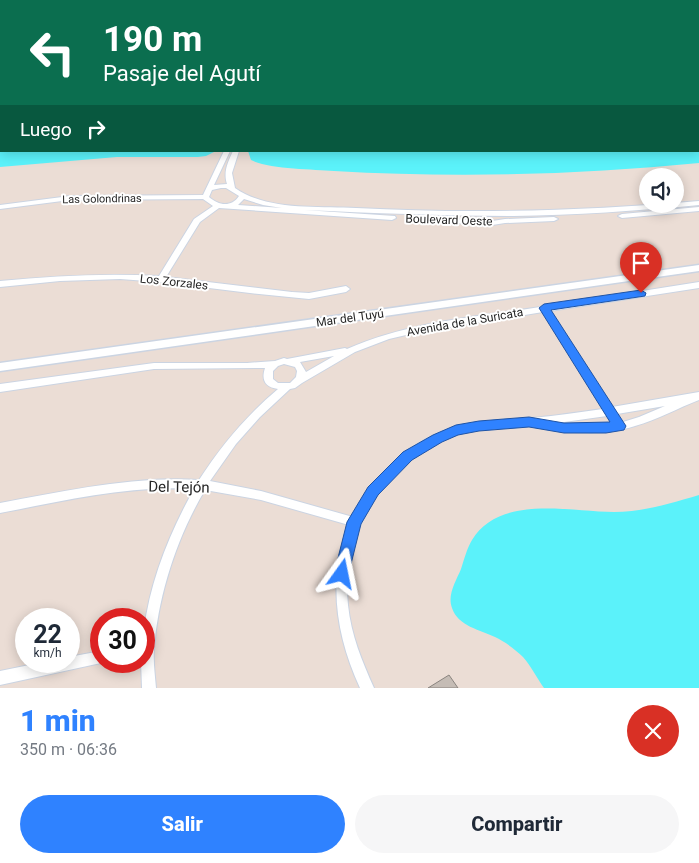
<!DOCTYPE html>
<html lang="es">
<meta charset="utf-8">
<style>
:root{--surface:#fff;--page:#f6f6f7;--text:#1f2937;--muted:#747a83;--accent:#2f82ff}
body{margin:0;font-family:Roboto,sans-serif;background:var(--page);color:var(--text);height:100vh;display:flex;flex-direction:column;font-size:19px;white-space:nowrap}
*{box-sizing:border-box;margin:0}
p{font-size:16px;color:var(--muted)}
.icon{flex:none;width:28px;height:28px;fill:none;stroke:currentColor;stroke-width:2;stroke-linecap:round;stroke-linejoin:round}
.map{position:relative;height:688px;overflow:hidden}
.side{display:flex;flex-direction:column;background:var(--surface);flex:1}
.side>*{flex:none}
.hud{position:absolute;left:0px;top:0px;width:700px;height:152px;box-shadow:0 2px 12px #0003;background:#0b6e4f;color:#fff;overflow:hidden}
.tools{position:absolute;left:639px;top:168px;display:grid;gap:10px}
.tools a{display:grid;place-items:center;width:45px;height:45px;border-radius:50%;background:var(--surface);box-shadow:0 2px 12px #0003;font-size:25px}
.speed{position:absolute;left:15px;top:608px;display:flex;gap:10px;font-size:25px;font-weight:700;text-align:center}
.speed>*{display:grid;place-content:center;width:65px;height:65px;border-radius:50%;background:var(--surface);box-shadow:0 2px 12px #0003;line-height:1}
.speed small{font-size:12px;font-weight:400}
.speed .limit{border:8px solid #d22;background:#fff;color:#111}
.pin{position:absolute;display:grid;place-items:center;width:42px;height:42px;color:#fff;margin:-51px -21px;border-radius:50% 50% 50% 0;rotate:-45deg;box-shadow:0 0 5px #0007}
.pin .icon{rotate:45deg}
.me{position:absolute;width:55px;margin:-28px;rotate:12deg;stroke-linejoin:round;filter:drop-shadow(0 0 4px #0008)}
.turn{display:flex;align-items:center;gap:18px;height:105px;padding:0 20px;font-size:22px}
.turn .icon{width:65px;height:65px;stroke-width:2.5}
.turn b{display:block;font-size:35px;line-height:42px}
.then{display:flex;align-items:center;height:48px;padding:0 20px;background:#0003;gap:10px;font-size:19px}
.round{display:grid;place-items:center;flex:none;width:52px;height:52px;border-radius:26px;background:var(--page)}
.summary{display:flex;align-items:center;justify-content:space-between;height:85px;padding:0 20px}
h1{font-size:30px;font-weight:800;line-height:38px;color:var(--accent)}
.primary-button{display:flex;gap:10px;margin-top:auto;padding:10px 20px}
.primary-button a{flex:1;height:58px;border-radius:30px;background:var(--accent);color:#fff;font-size:20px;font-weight:800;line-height:58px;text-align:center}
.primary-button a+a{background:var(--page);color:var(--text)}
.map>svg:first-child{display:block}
.water{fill:#5bf2fa}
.building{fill:#c5bcb5;stroke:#8a847f}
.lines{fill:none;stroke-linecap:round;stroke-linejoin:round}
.minor-casing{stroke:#cbd4e2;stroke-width:2}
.tertiary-casing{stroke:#cbd4e2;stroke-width:3}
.minor{fill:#fff;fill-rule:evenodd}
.tertiary{fill:#fff;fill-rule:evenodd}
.route{fill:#2f82ff;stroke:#1f54a6}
.labels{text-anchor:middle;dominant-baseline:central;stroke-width:4;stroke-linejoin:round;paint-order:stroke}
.far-street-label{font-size:11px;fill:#262626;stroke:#fff}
.street-label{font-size:12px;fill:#262626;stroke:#fff}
.near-street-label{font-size:15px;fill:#262626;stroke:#fff}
</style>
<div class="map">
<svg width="699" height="688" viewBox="0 0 699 688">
<rect width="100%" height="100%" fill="#ebddd5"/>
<!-- water -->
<g class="water">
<path d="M0,87L1,151H216L206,156L198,157H117L0,167Z"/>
<path d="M699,118V163C577,175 456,178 334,171C313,169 268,169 251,160L248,151H699Z"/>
<path d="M699,495V688H544C537,678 531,666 523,657C516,650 504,641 495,637C480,630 458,626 452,608C447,595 456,581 461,569C464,560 467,548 472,540C500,494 570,512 614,512C642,512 672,503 699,495Z"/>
</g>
<!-- building -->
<path class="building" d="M449,675L458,688H428Z"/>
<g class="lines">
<defs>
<g id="minor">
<path d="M171,0H176L177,1H172Z"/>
<rect x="219" y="0" width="4" height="1"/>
<rect x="258" y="0" width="4" height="1"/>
<rect x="265" y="0" width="4" height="1"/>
<path d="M401,0H406L407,1H402Z"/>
<rect x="492" y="0" width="4" height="1"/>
<path d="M573,0H577L578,1H574Z"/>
<path d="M648,0H652L653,1H649Z"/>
<path d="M0,73L1,74V76L0,77Z"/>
<path d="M224,151H230L214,185L227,184C223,172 228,162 233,151H239L232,173L235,188C268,211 317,206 356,208C470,214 586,211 699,201V205C637,211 575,215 513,216C443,216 373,213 304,210L395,216L396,218L392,220L219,208L200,222L166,277L292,292L309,293L346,286L350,289L346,292L309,299L259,294L160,282L120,279L60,281L0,287V281C53,276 105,273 159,276L194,219L213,206L203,199L70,200L0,209V205L70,196L203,195ZM221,188H226L239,196C231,208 218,205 209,197L212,190ZM244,199L263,205L282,208L238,205Z"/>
<path d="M699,207V211L622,218L618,216L622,214Z"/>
<path d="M435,217L486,222L505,219L554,217L558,219L554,221L505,223L486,226L438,221L434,219Z"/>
<path d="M699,282V288L550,311L612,407L699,392V400C678,408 657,420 635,426C604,436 572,433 540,428L536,425C510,428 481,426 456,435C387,460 340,530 348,605C351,635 362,661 374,688H360C336,636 327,580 349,525L261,500L205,490C177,537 158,595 154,650C153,662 155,675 156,688H142L141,661H144C144,651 143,640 144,630C150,581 170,532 194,489C129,485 64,501 0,513V503C66,491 132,476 199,480C221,446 247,415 278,389C265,387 261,380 265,368L154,369L0,392V384L154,363H247L275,361L284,358L287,359L345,348L347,349C407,322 476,317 540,307L544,305L547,306ZM543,312L603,409C579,412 555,416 531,418C510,420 488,420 467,424C416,435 376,471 353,517L261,491L210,481L236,444L260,417L290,389L295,388L302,383L355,352L389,339L419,332ZM334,356L306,372L300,362ZM284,364L295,367L297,371L296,377L290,383H278L273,379V371L278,366ZM665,406L639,417L623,422L617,414ZM607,416L612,424L587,425L557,423Z"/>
<path d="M101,651V661H106L101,663L0,685V671L49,661H69V657Z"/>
</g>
<path id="tertiary" d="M699,265V271L0,371V363Z"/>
</defs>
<!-- minor casing -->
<use href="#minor" class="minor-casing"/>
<!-- tertiary casing -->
<use href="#tertiary" class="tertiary-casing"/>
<!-- minor -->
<use href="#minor" class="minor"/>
<!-- tertiary -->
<use href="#tertiary" class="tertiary"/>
</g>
<!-- route -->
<path class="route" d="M641,290L646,293L645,296L551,310L624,423L626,426L624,430L606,433H564L529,427L479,431L458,435L442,442L412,460L378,495L361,524L347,580L342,582L336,580L334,574L347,522L368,487L403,452L433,435L456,425L479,421L529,417L564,423L610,422L539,308L544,304Z"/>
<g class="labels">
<!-- far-street labels -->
<g class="far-street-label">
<text transform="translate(102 199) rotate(-1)">Las Golondrinas</text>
</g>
<!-- street labels -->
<g class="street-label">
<text transform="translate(449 220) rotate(2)">Boulevard Oeste</text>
<text transform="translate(174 282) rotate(6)">Los Zorzales</text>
<text transform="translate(350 318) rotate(-8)">Mar del Tuyú</text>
<text transform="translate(465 322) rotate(-10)">Avenida de la Suricata</text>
</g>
<!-- near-street labels -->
<g class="near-street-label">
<text transform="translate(179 487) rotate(1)">Del Tejón</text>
</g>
</g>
</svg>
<div class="tools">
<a><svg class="icon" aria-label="sound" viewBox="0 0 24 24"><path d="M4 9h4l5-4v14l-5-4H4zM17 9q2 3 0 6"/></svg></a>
</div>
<div class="speed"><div>22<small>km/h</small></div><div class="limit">30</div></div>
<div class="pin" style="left:641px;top:293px;background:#d93025"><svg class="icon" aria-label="arrive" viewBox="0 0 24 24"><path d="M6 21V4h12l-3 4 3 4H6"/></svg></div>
<svg class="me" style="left:342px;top:574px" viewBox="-20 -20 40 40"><path d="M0-17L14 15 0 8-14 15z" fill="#2f82ff" stroke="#fff" stroke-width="4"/></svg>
<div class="hud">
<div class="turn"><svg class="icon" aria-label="left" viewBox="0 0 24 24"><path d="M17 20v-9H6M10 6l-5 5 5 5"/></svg><div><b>190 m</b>Pasaje del Agutí</div></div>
<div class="then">Luego<svg class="icon" aria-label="right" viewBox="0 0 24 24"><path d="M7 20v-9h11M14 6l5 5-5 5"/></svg></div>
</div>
</div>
<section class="side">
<div class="summary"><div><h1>1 min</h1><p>350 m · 06:36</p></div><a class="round" style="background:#d93025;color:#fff"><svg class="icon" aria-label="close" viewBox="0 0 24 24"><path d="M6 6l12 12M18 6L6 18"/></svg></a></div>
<div class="primary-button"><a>Salir</a><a>Compartir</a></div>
</section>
